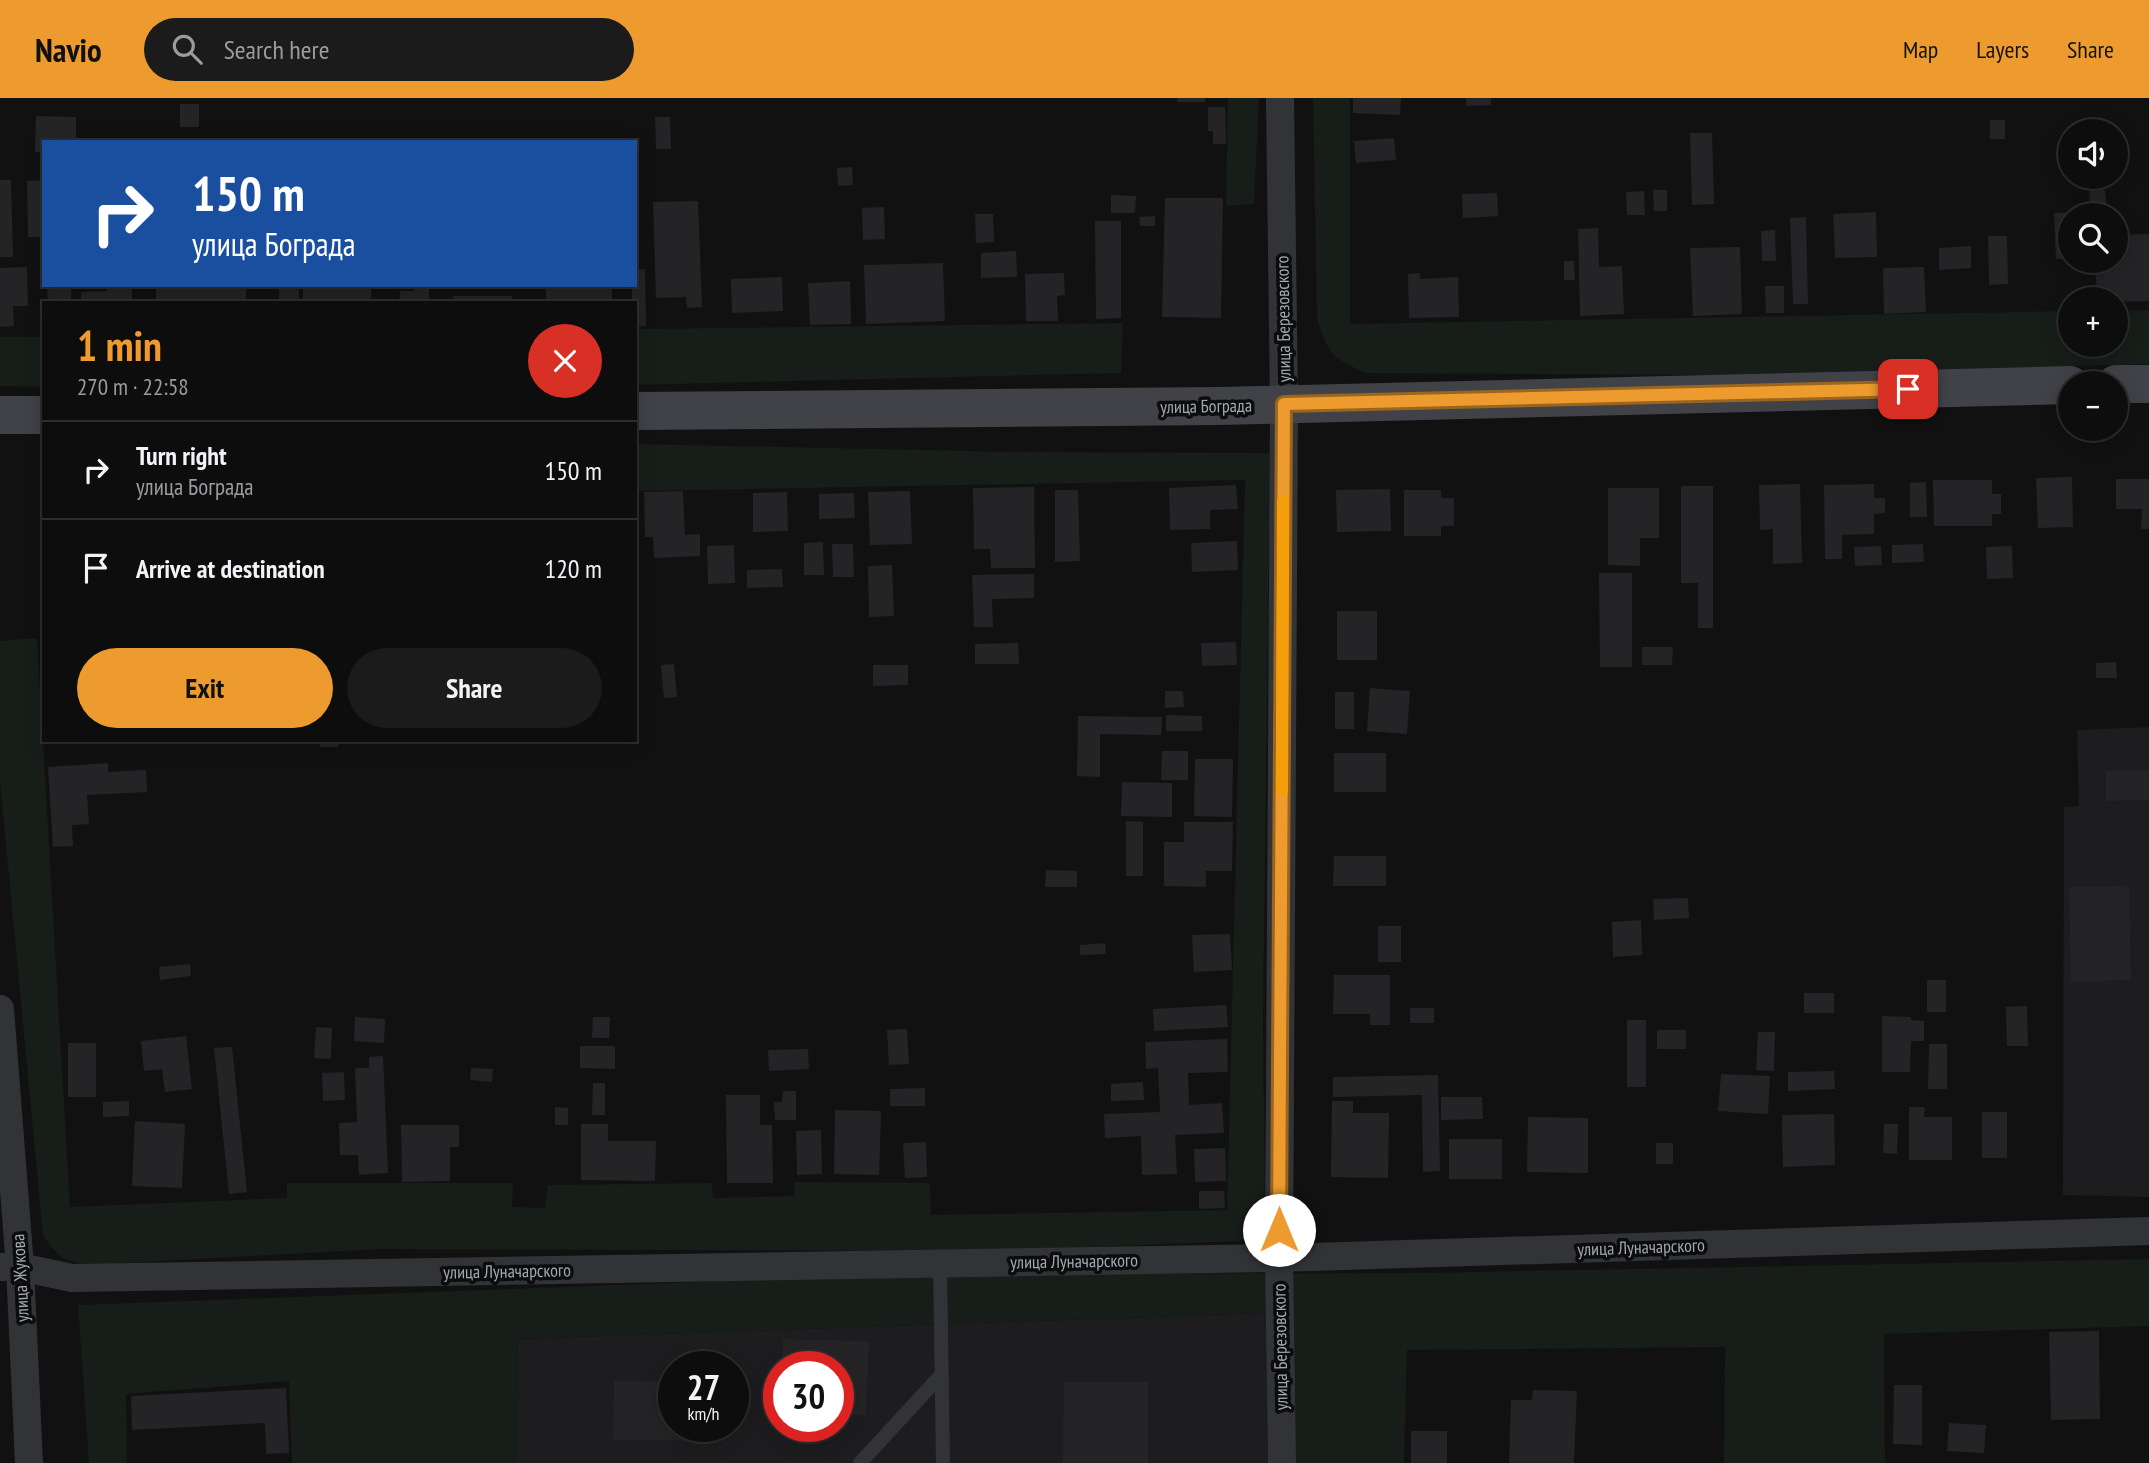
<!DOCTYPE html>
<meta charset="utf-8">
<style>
:root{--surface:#0d0d0e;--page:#1b1b1c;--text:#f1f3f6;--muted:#9a9c9e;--line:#2d2d2e;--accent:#ed9b2e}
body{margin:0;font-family:"PT Sans Narrow",sans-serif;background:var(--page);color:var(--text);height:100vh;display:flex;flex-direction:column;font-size:26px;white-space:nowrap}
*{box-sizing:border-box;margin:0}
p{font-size:23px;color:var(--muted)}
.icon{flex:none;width:38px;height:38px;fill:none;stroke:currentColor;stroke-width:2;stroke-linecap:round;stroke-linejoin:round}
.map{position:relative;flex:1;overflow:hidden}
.details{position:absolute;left:42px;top:203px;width:595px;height:441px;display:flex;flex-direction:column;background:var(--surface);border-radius:0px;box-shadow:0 4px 18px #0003,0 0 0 2px var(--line)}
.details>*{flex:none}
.guide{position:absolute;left:42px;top:42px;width:595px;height:147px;border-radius:0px;box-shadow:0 4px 18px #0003,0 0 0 2px var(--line);background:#1a4fa0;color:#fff;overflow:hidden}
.controls{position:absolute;left:2058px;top:21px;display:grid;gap:14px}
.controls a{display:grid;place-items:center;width:70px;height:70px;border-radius:50%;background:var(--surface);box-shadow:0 4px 18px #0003,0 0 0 2px var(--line);font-size:35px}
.speed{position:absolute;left:658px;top:1253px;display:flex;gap:14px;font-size:35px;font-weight:700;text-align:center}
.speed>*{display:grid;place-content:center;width:91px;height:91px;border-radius:50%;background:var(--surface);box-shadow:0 4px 18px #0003,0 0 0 2px var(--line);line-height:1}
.speed small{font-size:18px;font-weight:400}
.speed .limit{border:10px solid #d22;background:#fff;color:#111}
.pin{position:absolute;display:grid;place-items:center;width:60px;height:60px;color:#fff;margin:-30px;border-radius:14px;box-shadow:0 4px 10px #0006}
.me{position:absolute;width:77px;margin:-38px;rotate:0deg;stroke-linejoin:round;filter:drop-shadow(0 0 5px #0008)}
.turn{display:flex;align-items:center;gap:24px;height:147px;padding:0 35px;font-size:32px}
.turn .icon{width:91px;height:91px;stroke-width:2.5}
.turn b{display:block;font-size:49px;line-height:60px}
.round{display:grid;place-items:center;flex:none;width:74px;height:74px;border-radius:37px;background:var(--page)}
.summary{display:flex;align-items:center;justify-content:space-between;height:119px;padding:0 35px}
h1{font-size:42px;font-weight:700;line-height:52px;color:var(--accent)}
.button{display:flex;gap:14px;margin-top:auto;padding:14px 35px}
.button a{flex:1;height:80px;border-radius:42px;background:var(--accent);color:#111;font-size:28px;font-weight:700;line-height:80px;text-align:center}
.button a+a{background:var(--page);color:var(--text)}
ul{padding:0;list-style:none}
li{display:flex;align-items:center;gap:21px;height:98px;padding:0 35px;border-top:2px solid var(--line)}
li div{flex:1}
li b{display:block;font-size:26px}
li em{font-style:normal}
header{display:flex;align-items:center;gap:42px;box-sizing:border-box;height:98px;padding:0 35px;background:var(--accent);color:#111}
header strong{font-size:33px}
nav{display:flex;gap:38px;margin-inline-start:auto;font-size:24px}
.search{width:490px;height:63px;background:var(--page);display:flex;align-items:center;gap:18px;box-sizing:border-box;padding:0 24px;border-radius:38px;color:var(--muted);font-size:26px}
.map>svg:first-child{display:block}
.built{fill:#1d1d1f;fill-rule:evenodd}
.green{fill:#171d18}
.building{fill:#242426}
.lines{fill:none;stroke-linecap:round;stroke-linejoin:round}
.lane{stroke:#323337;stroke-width:14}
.street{stroke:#323337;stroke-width:28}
.secondary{stroke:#404247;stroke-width:38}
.route-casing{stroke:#9a651e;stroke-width:18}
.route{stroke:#ed9b2e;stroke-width:12}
.slow{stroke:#f59e0b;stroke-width:12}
.labels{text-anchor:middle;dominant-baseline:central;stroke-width:7;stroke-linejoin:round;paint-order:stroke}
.street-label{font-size:18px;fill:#a2a9b3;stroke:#0c0c0d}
</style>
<header>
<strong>Navio</strong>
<div class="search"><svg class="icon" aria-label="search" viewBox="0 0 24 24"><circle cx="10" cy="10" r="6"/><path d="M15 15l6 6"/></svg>Search here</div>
<nav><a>Map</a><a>Layers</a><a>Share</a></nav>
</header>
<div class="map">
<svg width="2149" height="1365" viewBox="0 0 2149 1365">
<rect width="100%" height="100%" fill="#111112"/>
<!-- built -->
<g class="built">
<path d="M2149,629V1099L2063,1097L2064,709L2079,708L2077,632Z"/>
<path d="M1265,1215L1268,1365H516L518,1241ZM674,1269H733V1328H674ZM779,1269H838V1328H779Z"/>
</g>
<!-- green -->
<g class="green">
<path d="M1228,0H1259L1254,106L1226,108Z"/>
<path d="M1313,0H1350V226L2070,213V247H2116V213L2149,212V266L1709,277L1366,275C1332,260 1328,256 1317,220Z"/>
<path d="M1123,225L1121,275L635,287V231Z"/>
<path d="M0,239H44V289L0,288Z"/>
<path d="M635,346L1023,354L1270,355L1263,924L1265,1104L1259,1124L1242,1143L982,1153L379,1151L89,1167C63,1163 57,1158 43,1137L0,684V543L37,540L70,1109L287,1100V1085H513L512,1109L545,1110L548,1087L712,1085L713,1100L795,1098L794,1084L930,1085L931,1117L1227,1112L1245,382L635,393Z"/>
<path d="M2149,1161V1228L1884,1236L1885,1365H1724L1725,1249L1407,1252L1404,1365H1268L1264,1215L518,1241L516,1365H292L289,1283L126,1296L127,1365H89L78,1207L912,1176L1425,1175Z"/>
</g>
<!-- building -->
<g class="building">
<rect x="1177" y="0" width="28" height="4"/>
<path d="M1353,0H1401L1400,17L1353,15Z"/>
<path d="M1466,0H1491V7L1466,8Z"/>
<rect x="180" y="6" width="19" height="23"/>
<path d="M1208,9H1225L1226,46H1213V33H1208Z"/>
<path d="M36,18L76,19V44H44V54H35Z"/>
<path d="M655,19H670L671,51H656Z"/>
<rect x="1990" y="22" width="15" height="19"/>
<path d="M1690,35H1712L1714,106L1692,107Z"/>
<path d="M1394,40L1396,62L1356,65L1354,43Z"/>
<path d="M852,69L853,87L838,88L837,70Z"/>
<path d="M0,82H11L13,159H0Z"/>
<path d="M44,82V139H28L27,83Z"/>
<path d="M1653,92H1667V113H1654Z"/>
<path d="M2105,92L2107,117H2091L2089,93Z"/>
<path d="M1644,93L1645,117H1627L1626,94Z"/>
<path d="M1497,95L1498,118L1463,120L1462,96Z"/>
<path d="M1111,97L1136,98L1135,115H1111Z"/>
<path d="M1165,100H1223L1221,220L1162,219Z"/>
<path d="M698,103L702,209L687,210L686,199L656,200L653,104Z"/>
<path d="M884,109L885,141L863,142L862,110Z"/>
<path d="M1876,114L1877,159L1835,160L1833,116Z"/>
<path d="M2082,114V117H2070V161H2056L2054,115Z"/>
<path d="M975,116H993L994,144L976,145Z"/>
<path d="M1155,118V128H1140L1139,119Z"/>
<path d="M1806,119L1808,206H1793L1790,120Z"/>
<path d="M1095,123H1121V220L1096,221Z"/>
<path d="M1598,130L1599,169L1622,168L1624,216L1580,218L1578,131Z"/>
<path d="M1775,132L1776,163H1762L1761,133Z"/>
<path d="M2149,136V203L2116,204V201H2097L2095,163H2116V137Z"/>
<path d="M1988,138H2007L2008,186L1989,187Z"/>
<path d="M1971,148V170L1939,172V150Z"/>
<path d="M1740,149L1742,216L1693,218L1690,150Z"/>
<path d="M1016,153L1017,179L981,180V155Z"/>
<path d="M1564,163H1574L1575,182H1564Z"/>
<path d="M943,165L945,223L866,226L864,167Z"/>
<path d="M27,169L28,208H13L14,228L0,229V170Z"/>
<path d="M1924,169L1926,214L1884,216L1883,170Z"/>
<path d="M645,171L646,228L635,229V205H632V187H635V172Z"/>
<path d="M1064,175L1065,197L1057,198L1058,223H1026L1025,176Z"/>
<path d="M1420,175V181L1458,179L1459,219L1409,220L1408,176Z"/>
<path d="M782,179L783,213L732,215L731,181Z"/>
<path d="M850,183L851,226L810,227L808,185Z"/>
<path d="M107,187H132V205H81V194L107,193Z"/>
<rect x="156" y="187" width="90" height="18"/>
<rect x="279" y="187" width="20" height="18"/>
<rect x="303" y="187" width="68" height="18"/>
<path d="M414,187H429V205H399L400,193H414Z"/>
<rect x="546" y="187" width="66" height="18"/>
<path d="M71,188V205H48L47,189Z"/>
<path d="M1765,188H1784V215H1766Z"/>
<rect x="453" y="198" width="59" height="7"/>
<path d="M2072,379L2073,429L2038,430L2036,380Z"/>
<path d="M2116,381H2149V431H2141L2142,411H2116Z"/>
<path d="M1933,382H1992V396H2001V416H1992V428H1934Z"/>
<path d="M1926,384L1927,419H1910V385Z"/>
<path d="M1800,386L1802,465L1773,466V431L1760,432L1759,387Z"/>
<path d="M1874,386V400H1885V415L1874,416V436L1842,437V461H1825L1824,387Z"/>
<path d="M1236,387L1238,411L1210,412V431L1170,432L1169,390Z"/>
<path d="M1681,388H1713V530H1698V485H1681Z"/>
<path d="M1034,389L1035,470H991L990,451H974L973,390Z"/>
<path d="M1608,390H1659V440H1640V468L1608,467Z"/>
<path d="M1390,391L1391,433L1337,434L1336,392Z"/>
<path d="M1055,392H1078L1080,463L1055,464Z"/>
<path d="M1404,392H1441V400H1454V428H1441V438H1404Z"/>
<path d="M683,393L685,437L700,436V458L654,460L653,439H645L644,394Z"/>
<path d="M910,393L912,446L870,447L868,394Z"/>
<path d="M787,394L788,433L753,434V395Z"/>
<path d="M854,395L855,420L819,421V396Z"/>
<path d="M1237,443L1238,472L1192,474L1191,445Z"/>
<path d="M823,444L824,477H804V445Z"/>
<path d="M832,446H853L854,479H833Z"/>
<path d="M1923,446L1924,464L1892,465V447Z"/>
<path d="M734,447L735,485L708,486L707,448Z"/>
<path d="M1881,448L1882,467L1855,468L1854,449Z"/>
<path d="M2012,448L2013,480L1987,481L1986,449Z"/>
<path d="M892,467L894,518L869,519L868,468Z"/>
<path d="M782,471L783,489L747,490V472Z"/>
<path d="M1599,475H1632V569H1600Z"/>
<path d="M1034,476V500L992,501L993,529H974L972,477Z"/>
<rect x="1337" y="513" width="40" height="49"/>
<path d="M1236,544L1237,567L1202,568L1201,545Z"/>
<path d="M1018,545L1019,566H975V546Z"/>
<path d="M1642,549H1673L1672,567H1642Z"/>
<path d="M2116,564L2117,580H2096V565Z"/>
<path d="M674,566L677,599L664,600L661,567Z"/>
<path d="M873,567H908V587L873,588Z"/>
<path d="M1370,590L1410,593L1407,636L1367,633Z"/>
<path d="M1165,593H1183L1184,609L1165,610Z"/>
<rect x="1335" y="594" width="19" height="37"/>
<path d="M1166,617L1202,618V633H1166Z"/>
<path d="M1078,618L1162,619L1161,637L1100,636V679L1077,678Z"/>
<rect x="320" y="642" width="18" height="7"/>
<path d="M1162,653H1188V682H1161Z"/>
<rect x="1334" y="655" width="52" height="39"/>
<path d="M1195,661H1233L1232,719L1194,718Z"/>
<path d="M108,665V674L146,672L147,694L87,697L89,726L72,727L73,748L53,749L48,669Z"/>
<path d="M2106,673H2149V702L2106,703Z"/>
<path d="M1122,684L1172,685V719L1121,718Z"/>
<path d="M1126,723L1143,724V778H1126Z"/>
<path d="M1184,724H1233L1232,773H1206V789L1164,788V744H1184Z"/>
<path d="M1334,758H1386V788H1333Z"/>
<path d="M1046,772L1077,773V789H1045Z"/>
<path d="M2129,788L2131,882L2071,884L2069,789Z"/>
<path d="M1688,800L1689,820L1654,822L1653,801Z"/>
<path d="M1641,822L1642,857L1613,859L1612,824Z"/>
<rect x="1378" y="828" width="23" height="36"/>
<path d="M1230,836L1232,872L1194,874L1192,837Z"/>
<path d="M1105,845L1106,856L1080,857V847Z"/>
<path d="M190,866L191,878L160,882L159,869Z"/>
<path d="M1334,877H1390V927H1370V916H1333Z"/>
<rect x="1927" y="882" width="19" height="32"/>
<rect x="1804" y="895" width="30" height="20"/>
<path d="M1226,907L1228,929L1154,933L1153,911Z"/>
<path d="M2027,908L2028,948H2007L2006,909Z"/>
<rect x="1410" y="910" width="24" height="15"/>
<path d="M1882,918L1911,919V922L1924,923V943H1911L1910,974H1882Z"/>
<path d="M355,919L385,921L384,945L354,943Z"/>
<path d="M593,919H610L609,940H592Z"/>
<rect x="1627" y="922" width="19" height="67"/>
<path d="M316,929L332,930L331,961L314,960Z"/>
<path d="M907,931L909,966L889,967L887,932Z"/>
<rect x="1657" y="932" width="29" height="19"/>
<path d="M1758,934H1775L1774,973L1756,972Z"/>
<path d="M186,938L192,991L165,994L162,971L144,973L141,943Z"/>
<path d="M1227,941L1228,974L1188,975L1189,1007L1222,1005L1224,1035L1175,1037L1177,1076L1142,1077L1141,1038L1105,1040L1104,1016L1160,1014L1158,970L1146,971L1145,944Z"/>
<rect x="68" y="945" width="28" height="54"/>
<path d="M1929,946H1947V991H1928Z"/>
<path d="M580,948H615V971L580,970Z"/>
<path d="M232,949L247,1094L229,1096L214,950Z"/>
<path d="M808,951L809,971L769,973L768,952Z"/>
<path d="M383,958L388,1075L359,1077L358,1057H340L339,1025L357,1024L355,970H369V959Z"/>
<path d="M471,970L493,971L492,984L470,982Z"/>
<path d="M1834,973L1835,991L1788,993V974Z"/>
<path d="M344,974L345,1002L323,1003L322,975Z"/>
<path d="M1721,976L1770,978L1768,1016L1718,1013Z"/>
<path d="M1438,977L1440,1073L1423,1074L1422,997L1333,999V979Z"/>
<path d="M1143,984L1144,1002L1111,1003V986Z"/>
<path d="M593,985H605V1017H592Z"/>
<path d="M925,990V1008H890V991Z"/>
<path d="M783,993H796V1022H775L774,1004H782Z"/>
<path d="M726,997H760V1027H772L773,1085H727Z"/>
<path d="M1441,999H1482L1483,1021L1441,1022Z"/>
<path d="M129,1003V1018L103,1019V1004Z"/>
<path d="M1332,1003H1353V1015H1389L1388,1080L1331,1079Z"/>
<path d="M555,1009L568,1010V1027H555Z"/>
<path d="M1909,1009H1925L1924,1019H1952V1062H1909Z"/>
<path d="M835,1012L881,1013L879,1077L834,1076Z"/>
<rect x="1982" y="1014" width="25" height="46"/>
<path d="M1834,1016L1835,1067L1783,1069L1782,1017Z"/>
<path d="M1528,1019L1588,1020V1075L1527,1074Z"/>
<path d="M135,1023L185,1026L182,1090L132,1088Z"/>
<path d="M581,1026H608V1043H656L655,1083L581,1082Z"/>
<path d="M1884,1026H1898L1897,1056L1883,1055Z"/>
<path d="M401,1027H459V1049H450V1083L402,1084Z"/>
<path d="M821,1032L822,1076L797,1077L796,1033Z"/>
<rect x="1449" y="1041" width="53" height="40"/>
<path d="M926,1044L927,1079L905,1080L903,1045Z"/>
<rect x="1656" y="1045" width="17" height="21"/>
<path d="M1225,1050L1226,1083L1195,1084L1194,1051Z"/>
<path d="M1199,1093H1224L1225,1110L1199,1111Z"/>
<path d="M2099,1233L2100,1321L2051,1322L2049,1234Z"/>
<path d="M783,1241L869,1243L866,1317L838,1316V1269H782Z"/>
<path d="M614,1283H674V1328H722V1343L613,1342Z"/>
<path d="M1064,1284H1148V1365H1063Z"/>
<path d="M1894,1287H1922V1347L1893,1346Z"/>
<path d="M286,1290L289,1355L266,1356L265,1325L132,1332L131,1298Z"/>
<path d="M1533,1292L1577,1293L1574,1365H1509L1511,1302H1532Z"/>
<path d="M1949,1325L1986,1327L1984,1355L1947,1353Z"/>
<rect x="1411" y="1333" width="36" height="32"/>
</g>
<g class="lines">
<!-- lane -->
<g class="lane">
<path d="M940,1166L943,1365"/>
<path d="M860,1365L941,1277"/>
</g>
<!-- street -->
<g class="street">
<path d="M1280,0L1284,306L1279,1160L1282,1365"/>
<path d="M0,911L20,1169L29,1365"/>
<path d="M0,1169H20L72,1180L1279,1160L2149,1133"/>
</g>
<!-- secondary -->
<g class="secondary">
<path d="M2116,286H2149"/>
<path d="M635,313L1219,308L2070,287"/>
<path d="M0,317H44"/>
</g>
</g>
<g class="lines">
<defs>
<path id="route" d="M1279,1132L1284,306L1908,291"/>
</defs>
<!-- route casing -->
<use href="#route" class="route-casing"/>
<!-- route -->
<use href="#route" class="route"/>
<!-- slow -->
<path class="slow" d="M1282,693L1283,403"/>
</g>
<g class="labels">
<!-- street labels -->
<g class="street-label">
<text transform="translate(1283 221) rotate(-91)">улица Березовского</text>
<text transform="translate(1206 308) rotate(-1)">улица Бограда</text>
<text transform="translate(1641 1149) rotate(-2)">улица Луначарского</text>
<text transform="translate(1074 1163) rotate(-1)">улица Луначарского</text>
<text transform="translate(507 1173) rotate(-1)">улица Луначарского</text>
<text transform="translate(20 1180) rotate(-93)">улица Жукова</text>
<text transform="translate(1280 1249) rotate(-91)">улица Березовского</text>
</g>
</g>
</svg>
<div class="controls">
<a><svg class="icon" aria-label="sound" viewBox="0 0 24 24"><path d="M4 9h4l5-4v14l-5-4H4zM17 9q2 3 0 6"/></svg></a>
<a><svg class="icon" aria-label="search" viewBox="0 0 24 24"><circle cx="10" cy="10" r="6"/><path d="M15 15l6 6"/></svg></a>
<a>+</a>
<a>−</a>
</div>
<div class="speed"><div>27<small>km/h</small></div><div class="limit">30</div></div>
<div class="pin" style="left:1908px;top:291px;background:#d93025"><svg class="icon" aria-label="arrive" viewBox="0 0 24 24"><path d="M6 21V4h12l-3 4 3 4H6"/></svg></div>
<svg class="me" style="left:1279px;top:1132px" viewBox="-20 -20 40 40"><circle r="19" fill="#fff"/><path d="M0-13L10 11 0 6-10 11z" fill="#ed9b2e"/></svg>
<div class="guide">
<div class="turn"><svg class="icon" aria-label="right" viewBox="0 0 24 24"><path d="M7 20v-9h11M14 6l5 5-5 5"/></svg><div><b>150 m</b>улица Бограда</div></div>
</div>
<section class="details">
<div class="summary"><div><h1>1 min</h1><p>270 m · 22:58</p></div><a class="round" style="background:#d93025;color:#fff"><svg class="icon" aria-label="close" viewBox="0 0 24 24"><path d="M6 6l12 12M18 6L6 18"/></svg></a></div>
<ul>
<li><svg class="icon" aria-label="right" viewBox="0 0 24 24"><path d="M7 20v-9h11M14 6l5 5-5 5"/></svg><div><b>Turn right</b><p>улица Бограда</p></div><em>150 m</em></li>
<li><svg class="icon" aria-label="arrive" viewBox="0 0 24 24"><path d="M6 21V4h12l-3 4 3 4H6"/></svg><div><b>Arrive at destination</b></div><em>120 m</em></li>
</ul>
<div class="button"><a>Exit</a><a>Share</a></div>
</section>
</div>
